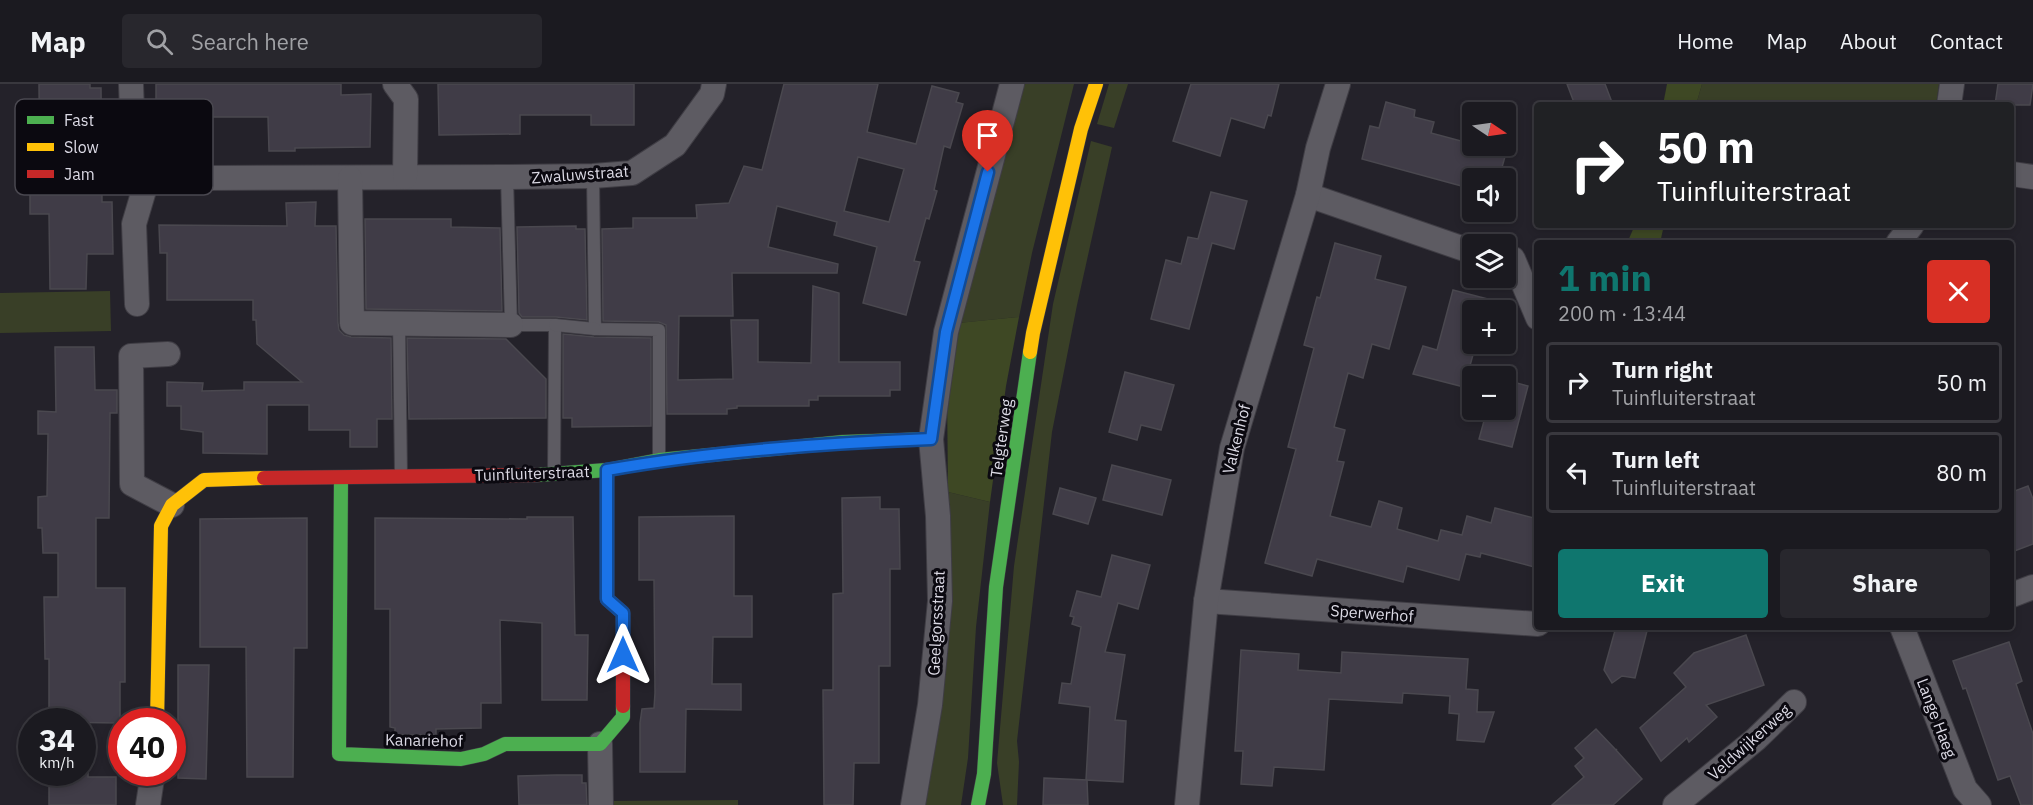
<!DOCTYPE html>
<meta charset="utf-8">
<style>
:root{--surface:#1b1a20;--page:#28272d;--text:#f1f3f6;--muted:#a0a1a5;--line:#39383e;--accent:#0f766e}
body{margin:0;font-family:"IBM Plex Sans",sans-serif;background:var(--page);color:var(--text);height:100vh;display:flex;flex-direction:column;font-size:22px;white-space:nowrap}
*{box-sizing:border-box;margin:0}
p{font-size:20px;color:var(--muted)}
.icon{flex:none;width:33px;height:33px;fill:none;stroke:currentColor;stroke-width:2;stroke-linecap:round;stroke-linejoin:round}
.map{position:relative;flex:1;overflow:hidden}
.side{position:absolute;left:1534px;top:156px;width:480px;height:390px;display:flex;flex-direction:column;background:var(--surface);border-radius:6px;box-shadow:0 3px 9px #0003,0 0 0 2px var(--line)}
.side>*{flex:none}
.guide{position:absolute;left:1534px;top:18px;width:480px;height:126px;border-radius:6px;box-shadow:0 3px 9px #0003,0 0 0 2px var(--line);background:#202124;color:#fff;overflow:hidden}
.needle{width:39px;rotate:103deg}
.controls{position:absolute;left:1462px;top:18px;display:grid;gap:12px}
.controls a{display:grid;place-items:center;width:54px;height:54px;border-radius:6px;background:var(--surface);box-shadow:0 3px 9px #0003,0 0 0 2px var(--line);font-size:30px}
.speed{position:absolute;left:18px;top:624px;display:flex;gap:12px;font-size:30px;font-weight:700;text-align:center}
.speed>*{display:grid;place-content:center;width:78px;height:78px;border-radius:50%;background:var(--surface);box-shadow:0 3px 9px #0003,0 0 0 2px var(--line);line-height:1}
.speed small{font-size:15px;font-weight:400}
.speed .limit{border:9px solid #d22;background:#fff;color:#111}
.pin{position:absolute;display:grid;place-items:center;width:51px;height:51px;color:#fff;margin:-62px -26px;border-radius:50% 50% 50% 0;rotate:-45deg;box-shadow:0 0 6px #0007}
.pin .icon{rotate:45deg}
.me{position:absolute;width:66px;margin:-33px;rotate:0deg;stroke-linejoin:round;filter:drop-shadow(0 0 4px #0008)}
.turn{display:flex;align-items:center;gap:21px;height:126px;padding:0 24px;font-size:27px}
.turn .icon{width:78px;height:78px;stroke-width:2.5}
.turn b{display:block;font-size:42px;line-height:51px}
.round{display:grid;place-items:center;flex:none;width:63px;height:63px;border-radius:6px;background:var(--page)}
.overview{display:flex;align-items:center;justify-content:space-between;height:102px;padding:0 24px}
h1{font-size:36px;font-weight:700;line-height:45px;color:var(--accent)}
.primary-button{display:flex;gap:12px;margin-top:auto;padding:12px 24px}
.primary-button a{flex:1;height:69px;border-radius:6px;background:var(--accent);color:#fff;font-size:24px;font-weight:700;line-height:69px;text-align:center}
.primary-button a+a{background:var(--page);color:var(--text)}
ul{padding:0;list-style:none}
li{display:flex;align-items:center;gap:18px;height:81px;margin:0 12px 9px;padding:0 12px;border:3px solid var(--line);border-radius:6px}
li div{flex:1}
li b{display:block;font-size:22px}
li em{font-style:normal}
header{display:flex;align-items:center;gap:36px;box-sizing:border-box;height:84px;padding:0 30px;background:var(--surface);border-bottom:2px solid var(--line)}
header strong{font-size:28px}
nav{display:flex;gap:33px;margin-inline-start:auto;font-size:21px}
.search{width:420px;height:54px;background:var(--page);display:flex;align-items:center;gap:15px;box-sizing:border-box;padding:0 21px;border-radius:6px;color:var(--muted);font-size:22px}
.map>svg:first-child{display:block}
.green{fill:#393f27}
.forest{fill:#3e4824}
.building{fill:#403c47;stroke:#4a484f;stroke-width:1.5;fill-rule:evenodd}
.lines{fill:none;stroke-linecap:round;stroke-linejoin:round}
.lane-casing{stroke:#3f3d44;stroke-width:14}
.street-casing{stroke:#3f3d44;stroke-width:26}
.fast-casing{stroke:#3f3d44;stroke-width:15}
.slow-casing{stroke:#3f3d44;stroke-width:15}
.jam-casing{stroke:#3f3d44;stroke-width:15}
.lane{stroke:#5d5b62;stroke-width:12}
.street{stroke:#5d5b62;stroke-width:24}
.fast{stroke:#4caf50;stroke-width:14}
.slow{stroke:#ffc107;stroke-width:14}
.jam{stroke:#c62828;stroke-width:14}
.route-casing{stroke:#114b97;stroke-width:15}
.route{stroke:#1a73e8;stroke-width:10}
.labels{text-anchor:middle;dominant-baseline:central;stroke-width:6;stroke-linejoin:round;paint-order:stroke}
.street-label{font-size:16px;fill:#dcdae5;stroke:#0b0910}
.key{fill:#0b0910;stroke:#4a4850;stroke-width:1.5}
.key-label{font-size:16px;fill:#dcdae5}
</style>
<header>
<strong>Map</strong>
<div class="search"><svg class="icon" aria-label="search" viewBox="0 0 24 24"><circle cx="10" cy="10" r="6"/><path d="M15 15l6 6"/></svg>Search here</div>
<nav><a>Home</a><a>Map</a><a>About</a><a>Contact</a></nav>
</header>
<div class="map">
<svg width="2033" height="721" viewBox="0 0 2033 721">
<rect width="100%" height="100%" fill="#24222a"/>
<!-- green -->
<g class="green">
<path d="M1022,0H1074L1032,169L1019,233L959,239Z"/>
<path d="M1109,0H1128L1114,44L1097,40Z"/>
<path d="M1702,0H1939L1936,21H1696Z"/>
<path d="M1091,57L1112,63L1077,221L1052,348L1017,657L1019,678L1017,721H1003L997,679L1014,482L1053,220Z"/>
<path d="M110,207L111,247L0,249V209Z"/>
<path d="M948,408L990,418L976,543L968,674L961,721H925L943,592Z"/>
<path d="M738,716V721H607V717Z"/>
</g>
<!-- forest -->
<g class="forest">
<path d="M1667,0H1702L1696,21H1663Z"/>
<path d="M1635,141H1664L1660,159H1627Z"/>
<path d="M1019,233L1006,302L990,418L948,408L947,303L958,239Z"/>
</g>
<!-- building -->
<g class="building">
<path d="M39,0H90V4H101L102,118H112L113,170H87L86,205H50L49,130H30V107H40Z"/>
<path d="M156,0H341V11L371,10L370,63L295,64V67H269L268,33H170L171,23H156Z"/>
<path d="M438,0H634V41H591V31H520V50L439,51Z"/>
<path d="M784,0H878L867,48L916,60L932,2L959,9L956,18L963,20L950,64L944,62L934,106L937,107L929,135L926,134L914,177L920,178L906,231L863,219L877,163L834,151L837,138L777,122L768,163L838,180L837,189H732L733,232H679L678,296L733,295L731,236H758V278L811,279L813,202L839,209V278H900V306H890V312H818V316H809V322H737V324L727,325V330H667L666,241L659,238L603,237L602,145L633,144V134H697L696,121L729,119L744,82L762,86ZM858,73L904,85L889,138L844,127Z"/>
<path d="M1191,0H1279L1271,32L1268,31L1264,44L1231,34L1220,72L1173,57Z"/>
<path d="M1567,0H1605L1613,21H1575Z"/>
<path d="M1998,0H2033L2030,21H1995Z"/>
<path d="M1386,18L1415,26L1414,33L1434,38L1431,49L1506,69L1499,94H1473V100H1470L1469,104L1362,75L1370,42L1379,44Z"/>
<path d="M1211,108L1247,117L1234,165L1212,159L1189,245L1151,235L1166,176L1181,180L1188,153L1198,155Z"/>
<path d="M316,118L315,142H336L338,239L339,246L344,251L351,253L391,254L392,335H377V363H350V346H309V321H267V370L203,369V348L181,345V322H167V298L203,299L202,307L244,306V298H302L257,260L256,236H253V216H167V169H160L159,141L287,142L286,119Z"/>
<path d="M365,135H451V143L500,144L502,227L366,225Z"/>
<path d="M576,142V145H585L587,236L556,233H522L519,229L517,143Z"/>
<path d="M1335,159L1381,172L1375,195L1406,203L1389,265L1372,260L1363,294L1348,289L1334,343L1345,346L1337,377L1344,378L1330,432L1371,443L1379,417L1402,424L1397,445L1438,457L1441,446L1462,451L1467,432L1491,439L1495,424L1538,435V484L1481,469L1480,473L1466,470L1459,496L1407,482L1403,498L1317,475L1312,492L1265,479L1296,365L1288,363L1314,264L1304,261L1317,213L1320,214Z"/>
<path d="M1453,206L1488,215L1485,226H1473V260H1476L1464,303L1413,290L1423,262L1437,266Z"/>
<path d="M563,250L594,253L651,254V342L572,343V334H563Z"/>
<path d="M407,254L506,255L546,295V334L409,335Z"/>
<path d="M55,263H94L95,306H117V329H110L109,434H96V504H125V598H120V639L49,638V575H45L44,513H58V469H43L42,444H38V413L47,412L48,350H38V327L56,328Z"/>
<path d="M1125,288L1174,301L1161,346L1141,341L1137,356L1109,348Z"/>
<path d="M1506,296L1528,302L1512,363L1479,355L1487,326H1506Z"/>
<path d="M1112,381L1171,396L1162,431L1103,416Z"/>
<path d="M2028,402L2033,415V460L2012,468V408Z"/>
<path d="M1060,404L1096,414L1088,440L1053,430Z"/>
<path d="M880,413V425H899L900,485H890V582H879V679H854L853,721H824L823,606H833V510L843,509L842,414Z"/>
<path d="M734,432V512H752V553H713L712,600H741V626L686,625L685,688H640V639L642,625L654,624L655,609L654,496H639V433Z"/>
<path d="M527,433H573L575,551H588L587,616H542V539L500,536L501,619H481V644L436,645V651H395V644L390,643V525H375V434L527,435Z"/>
<path d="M307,434V564H294L293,693H247L246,563H200V435Z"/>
<path d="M1112,471L1150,481L1138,525L1118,519L1105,568L1125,571L1115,636L1126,637L1123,698L1086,696L1090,623L1059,619L1062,599L1071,600L1081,543L1072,540L1074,533L1070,532L1077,507L1101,513Z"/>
<path d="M1616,543H1648L1635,594L1622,592L1612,599L1604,586Z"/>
<path d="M1746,551L1764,601L1706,621L1717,633L1689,658L1687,654L1661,677L1640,644L1686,603L1674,589L1694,569Z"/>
<path d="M2009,558L2022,597L2016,600L2033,650V721H2021L2010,692L1998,696L1966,604L1963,605L1953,577Z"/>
<path d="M1241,566L1299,570L1298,586L1341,589L1342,568L1468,575L1466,605L1478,606L1477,628H1494L1484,658L1457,656L1459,630L1449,629L1450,612L1403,609L1402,619L1329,615L1324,686L1274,683L1272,702L1241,700L1243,667H1235Z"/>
<path d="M178,581H209L206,695L178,694Z"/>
<path d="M1596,645L1616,666L1617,665L1616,666L1642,695L1613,721H1552L1584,693L1575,682L1584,674L1575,664Z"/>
<path d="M49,688H88V693H116V721H49Z"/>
<path d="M556,691H582V699H586L587,721H519L518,692Z"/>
<path d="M1044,694L1087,696L1088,721H1043Z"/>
</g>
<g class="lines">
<defs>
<g id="lane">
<path d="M593,92L595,245L659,246V376"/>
<path d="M507,93L511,241H555L554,390"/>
<path d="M399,239L401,391"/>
<path d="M555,241L595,245"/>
</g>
<g id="street">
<path d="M131,0L133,56L150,86L206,94L507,93L593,92L632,89L675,61L712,10L714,0"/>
<path d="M395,0L406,15L405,93"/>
<path d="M1949,21L1952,0"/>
<path d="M2012,90L2033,93"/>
<path d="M350,94L352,239L511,241"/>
<path d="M1308,111L1473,168"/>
<path d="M1898,159L1912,141"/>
<path d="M1506,175H1513L1538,234"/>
<path d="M137,220L134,140L150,86"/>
<path d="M168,270L131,272L132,400L172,421"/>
<path d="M2012,511L2033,503"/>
<path d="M1206,517L1538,540"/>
<path d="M1902,543L1965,705L1979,721"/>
<path d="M600,660L601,721"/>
<path d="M148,721L153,688"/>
<path d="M913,721L930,621L940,517L938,432L931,355L946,248L1012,0"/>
<path d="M1187,721L1206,517L1232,364L1308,111L1318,64L1338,0"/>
<path d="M1675,721L1756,655L1794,618"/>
</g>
<g id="fast">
<path d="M537,391L607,386L659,376L843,358L931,355"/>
<path d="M341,394L339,670L461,675L484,670L505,660H600L623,633V622"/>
<path d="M978,721L984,690L996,503L1030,268"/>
</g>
<g id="slow">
<path d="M1030,268L1033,249L1081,45L1096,0"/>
<path d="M157,638L161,442L172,421L204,396L264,394"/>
</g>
<g id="jam">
<path d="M607,386V515L623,529V622"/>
<path d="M264,394L537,391"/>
</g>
</defs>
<!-- lane casing -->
<use href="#lane" class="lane-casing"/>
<!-- street casing -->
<use href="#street" class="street-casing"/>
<!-- fast casing -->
<use href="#fast" class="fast-casing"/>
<!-- slow casing -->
<use href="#slow" class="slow-casing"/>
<!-- jam casing -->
<use href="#jam" class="jam-casing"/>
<!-- lane -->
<use href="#lane" class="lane"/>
<!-- street -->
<use href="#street" class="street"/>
<!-- fast -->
<use href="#fast" class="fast"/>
<!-- slow -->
<use href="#slow" class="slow"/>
<!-- jam -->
<use href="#jam" class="jam"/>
</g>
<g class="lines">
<defs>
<path id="route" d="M623,571V529L607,515V386C714,367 823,359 931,355L946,248L988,88"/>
</defs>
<!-- route casing -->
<use href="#route" class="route-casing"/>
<!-- route -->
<use href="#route" class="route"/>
</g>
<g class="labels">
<!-- street labels -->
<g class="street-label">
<text transform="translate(580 90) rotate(-4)">Zwaluwstraat</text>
<text transform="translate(1001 354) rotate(-82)">Telgterweg</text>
<text transform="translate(1236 355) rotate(-76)">Valkenhof</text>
<text transform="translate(532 389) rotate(-2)">Tuinfluiterstraat</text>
<text transform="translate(1372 529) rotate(4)">Sperwerhof</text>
<text transform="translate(936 539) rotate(-87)">Geelgorsstraat</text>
<text transform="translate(1937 634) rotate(69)">Lange Haeg</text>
<text transform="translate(424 656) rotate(1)">Kanariehof</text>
<text transform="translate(1749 658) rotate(-42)">Veldwijkerweg</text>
</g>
</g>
<!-- legend -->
<rect x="15" y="15" width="198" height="96" rx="9" class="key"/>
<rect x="27" y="32" width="27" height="8" fill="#4caf50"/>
<rect x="27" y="59" width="27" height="8" fill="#ffc107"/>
<rect x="27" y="86" width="27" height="8" fill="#c62828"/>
<g class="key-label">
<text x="64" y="42">Fast</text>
<text x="64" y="69">Slow</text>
<text x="64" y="96">Jam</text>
</g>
</svg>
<div class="controls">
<a><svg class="needle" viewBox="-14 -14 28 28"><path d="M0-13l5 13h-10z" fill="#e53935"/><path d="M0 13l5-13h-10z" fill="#a0a1a5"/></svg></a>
<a><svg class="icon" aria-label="sound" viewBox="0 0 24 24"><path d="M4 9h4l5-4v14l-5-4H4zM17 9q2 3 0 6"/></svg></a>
<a><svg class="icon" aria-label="layers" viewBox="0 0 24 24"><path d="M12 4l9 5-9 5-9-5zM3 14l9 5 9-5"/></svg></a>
<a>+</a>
<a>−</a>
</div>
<div class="speed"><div>34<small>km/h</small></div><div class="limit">40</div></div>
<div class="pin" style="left:988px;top:88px;background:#d93025"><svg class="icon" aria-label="arrive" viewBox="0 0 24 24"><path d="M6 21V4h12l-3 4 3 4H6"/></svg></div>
<svg class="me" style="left:623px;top:571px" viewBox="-20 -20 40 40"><path d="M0-17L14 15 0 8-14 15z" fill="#1a73e8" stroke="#fff" stroke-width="4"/></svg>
<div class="guide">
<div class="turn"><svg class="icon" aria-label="right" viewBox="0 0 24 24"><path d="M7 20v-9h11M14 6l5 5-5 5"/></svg><div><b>50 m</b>Tuinfluiterstraat</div></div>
</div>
<section class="side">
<div class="overview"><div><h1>1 min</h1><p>200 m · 13:44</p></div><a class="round" style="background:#d93025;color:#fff"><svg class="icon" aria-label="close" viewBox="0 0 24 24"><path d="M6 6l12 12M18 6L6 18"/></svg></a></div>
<ul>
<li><svg class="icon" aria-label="right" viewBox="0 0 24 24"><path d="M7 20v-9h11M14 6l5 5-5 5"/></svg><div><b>Turn right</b><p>Tuinfluiterstraat</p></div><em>50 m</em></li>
<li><svg class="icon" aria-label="left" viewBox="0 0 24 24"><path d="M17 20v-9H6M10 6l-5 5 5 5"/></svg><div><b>Turn left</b><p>Tuinfluiterstraat</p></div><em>80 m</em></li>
</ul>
<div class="primary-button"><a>Exit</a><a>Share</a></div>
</section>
</div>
